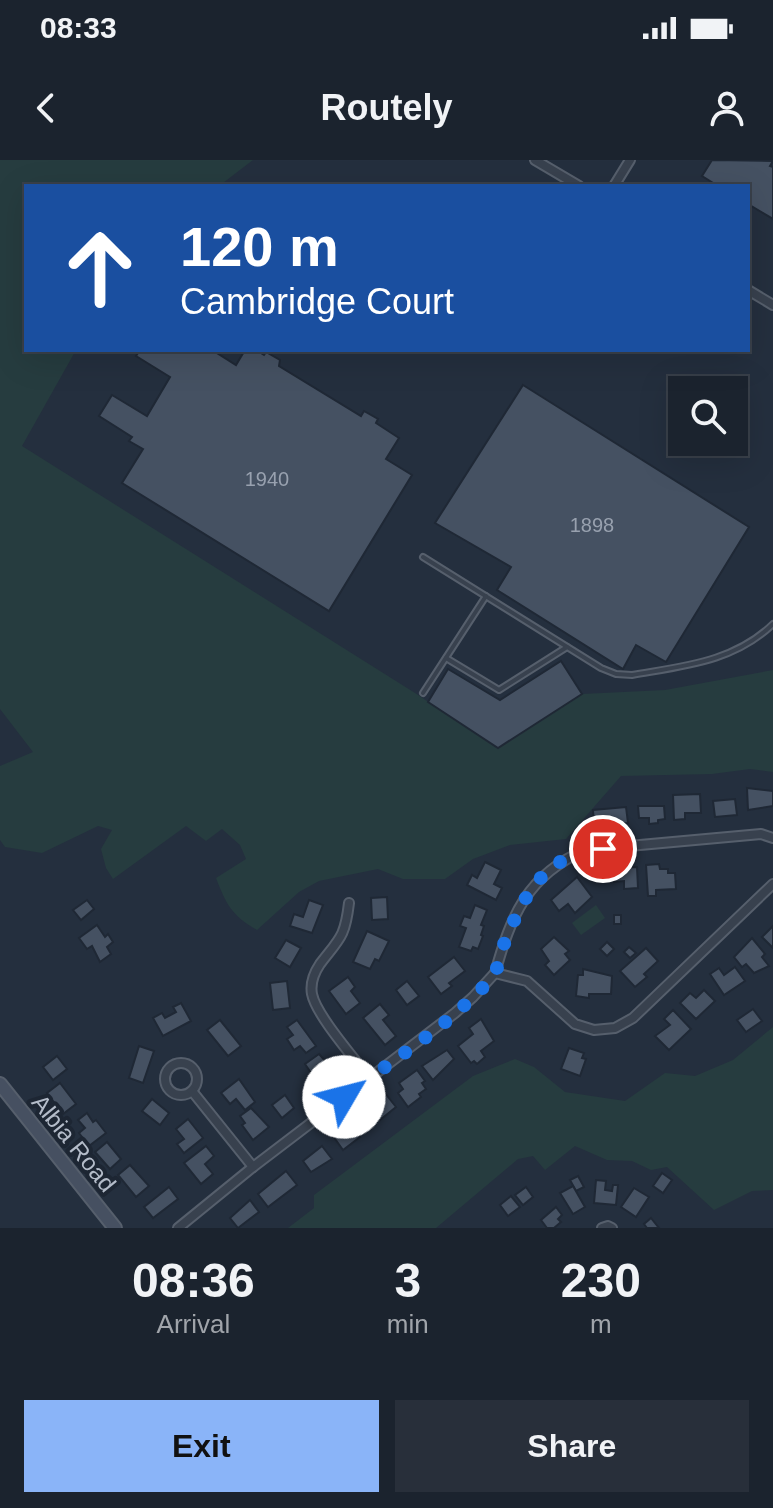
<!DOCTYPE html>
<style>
:root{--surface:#1b232e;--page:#282f3a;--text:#f1f3f6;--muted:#a0a4aa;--line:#39404a;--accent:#8ab4f8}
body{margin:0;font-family:Helvetica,sans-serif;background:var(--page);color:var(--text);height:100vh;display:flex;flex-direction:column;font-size:30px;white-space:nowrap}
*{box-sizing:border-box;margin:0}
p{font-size:26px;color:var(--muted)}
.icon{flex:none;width:44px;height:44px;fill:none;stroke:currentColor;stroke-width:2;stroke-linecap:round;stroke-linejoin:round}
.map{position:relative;height:1068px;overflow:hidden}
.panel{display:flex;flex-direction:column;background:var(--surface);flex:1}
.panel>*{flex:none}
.guide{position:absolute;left:24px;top:24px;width:726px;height:168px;border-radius:0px;box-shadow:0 8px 32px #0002,0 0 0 2px var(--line);background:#1a4fa0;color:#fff;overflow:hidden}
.fabs{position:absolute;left:668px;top:216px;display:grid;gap:16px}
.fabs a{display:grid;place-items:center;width:80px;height:80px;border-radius:0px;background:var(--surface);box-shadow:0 8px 32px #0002,0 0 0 2px var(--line);font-size:40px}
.pin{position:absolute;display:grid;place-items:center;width:68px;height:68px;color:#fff;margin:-34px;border:4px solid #fff;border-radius:50%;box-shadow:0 2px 8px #0007}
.me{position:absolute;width:88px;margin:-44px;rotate:53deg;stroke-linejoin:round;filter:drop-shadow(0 0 6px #0008)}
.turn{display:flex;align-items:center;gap:28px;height:168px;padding:0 24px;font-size:36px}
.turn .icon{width:104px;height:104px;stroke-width:2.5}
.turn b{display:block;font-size:56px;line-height:68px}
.eta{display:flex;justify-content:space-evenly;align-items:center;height:136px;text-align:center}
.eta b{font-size:48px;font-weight:700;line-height:56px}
.action{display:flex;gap:16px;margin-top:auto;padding:16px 24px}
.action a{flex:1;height:92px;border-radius:0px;background:var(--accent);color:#111;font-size:32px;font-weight:700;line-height:92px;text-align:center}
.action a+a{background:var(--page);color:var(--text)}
.status{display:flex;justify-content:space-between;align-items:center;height:56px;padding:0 40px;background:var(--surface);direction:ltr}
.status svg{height:22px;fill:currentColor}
header{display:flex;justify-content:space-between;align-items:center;height:104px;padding:0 24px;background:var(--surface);font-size:36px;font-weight:700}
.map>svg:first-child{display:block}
.green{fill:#263c3f}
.building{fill:#455162;stroke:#1f2835;stroke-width:2}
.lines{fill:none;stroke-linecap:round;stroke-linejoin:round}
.lane-casing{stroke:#565f6c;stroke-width:8}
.street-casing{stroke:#565f6c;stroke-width:12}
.secondary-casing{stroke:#565f6c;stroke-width:16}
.lane{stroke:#38414e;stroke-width:4}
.street{stroke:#38414e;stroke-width:8}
.secondary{stroke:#465061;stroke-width:12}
.route{stroke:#1a73e8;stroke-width:14;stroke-dasharray:0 25.2}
.labels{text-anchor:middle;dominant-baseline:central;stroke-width:8;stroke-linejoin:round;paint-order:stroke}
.number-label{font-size:20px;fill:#98a1af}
.street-label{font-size:24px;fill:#b4bcc9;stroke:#1d2633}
</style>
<div class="status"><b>08:33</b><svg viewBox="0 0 49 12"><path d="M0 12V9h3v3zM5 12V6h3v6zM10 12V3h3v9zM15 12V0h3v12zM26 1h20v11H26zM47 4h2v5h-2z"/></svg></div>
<header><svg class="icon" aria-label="back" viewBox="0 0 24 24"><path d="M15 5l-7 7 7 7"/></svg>Routely<svg class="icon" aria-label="person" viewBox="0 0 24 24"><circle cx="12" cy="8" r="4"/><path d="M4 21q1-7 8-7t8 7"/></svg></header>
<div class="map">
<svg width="773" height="1068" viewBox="0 0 773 1068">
<rect width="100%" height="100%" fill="#242f3e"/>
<!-- green -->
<g class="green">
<path d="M0,0H253L219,26H26V190H76L22,286L415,533L497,588L582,534L665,530L773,510V612L750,609L712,614L621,616L566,679L510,685L473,699L445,719H403L378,709L319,721L299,732L257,770C232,756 226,744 216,718L246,699L240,685L222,669L206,681L186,666L113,719L106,708L101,689L112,670L98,666L42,693L5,687L0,680V606L33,592L0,549Z"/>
<path d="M596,745L605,758L581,775L572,763Z"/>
<path d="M773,867V1030L752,1031L714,1050L667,1007L651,1010L632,1001L607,1000L575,986L545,1010L533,996L518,999L436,1068H288L314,1048V1035L473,916L515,899L534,907L565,932L625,941L665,913L695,916L733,900Z"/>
</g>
<!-- building -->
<g class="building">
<path d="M712,0L773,1L770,6L773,7V59L748,44V26H718L702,16Z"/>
<path d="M140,190H212L236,205L245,190H256L264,195L266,192L280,200L279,206L361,256L364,251L378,259L376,263L399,278L386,299L412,315L329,451L122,323L143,289L129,281L132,277L99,256L112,235L147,256L170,217L136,196Z"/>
<path d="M523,225L749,367L666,502L636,485L623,509L497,430L511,407L435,363Z"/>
<path d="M561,501L582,534L498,588L428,542L448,509L500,540Z"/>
<path d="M747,628L773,631V646L748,650Z"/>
<path d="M700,634L701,653H685V659L674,660L673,635Z"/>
<path d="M735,639L737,655L715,657L713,641Z"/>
<path d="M638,646H664L665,659L658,660V663L649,664V658H639Z"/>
<path d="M626,647L628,663L594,666L593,650Z"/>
<path d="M485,702L501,710L494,724L502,728L496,740L467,725L472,715L477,718Z"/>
<path d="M659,704L660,709H668V713H675L676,729L656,730V736H648L646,705Z"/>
<path d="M637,707L638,728L624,729V721L614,722L613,708Z"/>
<path d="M577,717L592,737L575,753L568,744L559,751L551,740Z"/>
<path d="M387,737L388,759L372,760L371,738Z"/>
<path d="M87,740L94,749L81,760L73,750Z"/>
<path d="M309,740L323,745L312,773L290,766L294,754L303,757Z"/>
<path d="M475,745L487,750L481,765L484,766L481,775L483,776L478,789L473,787L471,791L459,787L466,768L460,766L464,756L470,758Z"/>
<rect x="614" y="755" width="7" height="9"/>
<path d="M97,765L105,777L108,774L113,782L107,787L111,794L100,802L92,786L87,789L79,778Z"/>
<path d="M773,766V788L762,777Z"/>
<path d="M367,771L389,781L379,801L375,799L370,809L353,802Z"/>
<path d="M554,777L569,791L565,794L570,800L554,815L545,805L549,801L541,789Z"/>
<path d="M752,778L765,794L762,797L769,806L754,813L746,804L742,807L734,797Z"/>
<path d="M286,780L301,788L290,807L275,798Z"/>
<path d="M607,782L614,789L607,796L600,789Z"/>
<path d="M629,787L636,793L630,798L624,792Z"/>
<path d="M646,788L658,801L644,814L647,817L635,827L620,811Z"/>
<path d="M454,797L465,811L449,823L452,826L441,834L428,817Z"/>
<path d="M735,807L745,821L724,835L710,814L719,808L724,815Z"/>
<path d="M583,809L612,816L611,834H589V838L576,836L578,815H583Z"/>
<path d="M348,817L355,827L351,831L360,843L346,854L329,831Z"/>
<path d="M287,821L290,848L273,850L270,823Z"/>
<path d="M407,821L419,836L407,845L396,830Z"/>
<path d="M704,830L715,841L696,859L680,843L690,833L696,838Z"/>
<path d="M181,843L191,861L163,876L153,858L162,853L165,858L176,852L173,847Z"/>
<path d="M380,844L389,855L383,860L396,876L385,885L363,858Z"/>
<path d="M753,849L762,861L746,872L737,860Z"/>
<path d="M673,850L691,869L669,890L655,876L670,865L664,859Z"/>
<path d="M481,859L494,881L481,891L485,897L477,904L474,901L471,903L458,886L473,874L469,868Z"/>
<path d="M220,860L241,886L228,896L207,870Z"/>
<path d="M297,860L316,886L306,893L300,886L294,890L287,879L293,875L287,867Z"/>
<path d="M139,886L154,891L143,923L129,918Z"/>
<path d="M569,888L584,893L582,898L586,899L580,916L561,909Z"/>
<path d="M447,890L454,899L433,920L422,906Z"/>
<path d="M319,894L337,914L320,926L305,904Z"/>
<path d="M57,896L67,909L53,920L43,907Z"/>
<path d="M417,910L425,921L422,923L426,929L419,934L421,937L408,947L398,933L403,929L399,923Z"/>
<path d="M239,919L255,942L245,950L236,939L230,944L221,933Z"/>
<path d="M60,923L76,944L63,954L47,933Z"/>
<path d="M385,933L396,947L380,960L378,957L370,963L362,952Z"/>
<path d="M285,935L294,948L282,958L272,945Z"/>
<path d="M152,939L169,953L160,965L142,951Z"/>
<path d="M251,948L269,967L253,980L242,965L245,963L240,956Z"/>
<path d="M87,953L93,962L96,960L106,973L89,986L79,973L85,968L78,960Z"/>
<path d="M356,958L365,968L357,973L360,977L343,990L333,976Z"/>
<path d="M188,959L203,978L184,993L177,984L184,979L176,969Z"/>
<path d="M107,982L121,999L110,1009L95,992Z"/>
<path d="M206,986L214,996L205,1004L213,1014L201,1024L184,1003Z"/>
<path d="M322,986L332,999L311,1012L303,1001Z"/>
<path d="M130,1005L149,1026L136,1037L118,1015Z"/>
<path d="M286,1011L297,1025L268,1047L258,1034Z"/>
<path d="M662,1013L672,1020L663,1033L653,1026Z"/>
<path d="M578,1016L584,1027L576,1031L570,1020Z"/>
<path d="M596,1020L606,1021L605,1030L612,1031L613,1025H618L616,1045L594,1043Z"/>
<path d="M573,1026L585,1047L573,1054L560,1033Z"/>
<path d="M169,1027L178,1039L153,1058L144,1047Z"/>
<path d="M526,1027L533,1037L523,1045L515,1035Z"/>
<path d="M634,1028L649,1037L636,1057L621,1047Z"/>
<path d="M511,1036L520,1047L508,1056L500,1045Z"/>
<path d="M250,1040L259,1052L238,1068L230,1058Z"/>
<path d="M556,1047L562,1055L558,1059L561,1062L554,1068H547L541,1060Z"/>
<path d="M651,1058L659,1068H647L644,1064Z"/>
</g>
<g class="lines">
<defs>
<g id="lane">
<path d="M423,397L601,508L616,514L632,515C683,506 734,502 773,464"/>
<path d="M446,498L499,530L567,487"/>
<path d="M423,533L486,436"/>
</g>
<g id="street">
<path d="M535,0L579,26"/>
<path d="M614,26L630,0"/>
<path d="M748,130L773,145"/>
<path d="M773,678L761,674L585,690C527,715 511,756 495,813L527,821L575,864L594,870L615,868L633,858L773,724"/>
<path d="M349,743C345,777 340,778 320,804C314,813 310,823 312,834C316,855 355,899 369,918"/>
<circle cx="181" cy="919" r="16"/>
<path d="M192,931L253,1007"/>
<path d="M178,1068L253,1007L455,853L473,837L495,813"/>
<path d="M602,1068L608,1066L612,1068"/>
</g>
<path id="secondary" d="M0,924L115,1068"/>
</defs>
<!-- lane casing -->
<use href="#lane" class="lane-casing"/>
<!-- street casing -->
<use href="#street" class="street-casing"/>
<!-- secondary casing -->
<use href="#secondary" class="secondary-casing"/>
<!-- lane -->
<use href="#lane" class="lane"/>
<!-- street -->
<use href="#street" class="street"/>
<!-- secondary -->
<use href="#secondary" class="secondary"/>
</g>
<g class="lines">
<!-- route -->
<path class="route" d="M344,937C387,904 436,874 474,836C481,829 491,821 495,813C499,804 500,793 504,784C524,735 544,694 603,689"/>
</g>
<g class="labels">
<!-- number labels -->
<g class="number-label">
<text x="267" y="319">1940</text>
<text x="592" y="365">1898</text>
</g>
<!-- street labels -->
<g class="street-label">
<text transform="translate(74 983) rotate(51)">Albia Road</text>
</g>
</g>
</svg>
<div class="fabs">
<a><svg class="icon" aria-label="search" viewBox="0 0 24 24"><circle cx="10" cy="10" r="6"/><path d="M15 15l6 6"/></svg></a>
</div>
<div class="pin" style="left:603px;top:689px;background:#d93025"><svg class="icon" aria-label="arrive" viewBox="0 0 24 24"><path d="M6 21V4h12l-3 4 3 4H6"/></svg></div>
<svg class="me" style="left:344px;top:937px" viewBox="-20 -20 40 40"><circle r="19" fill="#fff"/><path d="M0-13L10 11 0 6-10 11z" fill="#1a73e8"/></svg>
<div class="guide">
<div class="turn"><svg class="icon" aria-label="ahead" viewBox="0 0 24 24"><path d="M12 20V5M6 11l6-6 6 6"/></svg><div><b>120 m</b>Cambridge Court</div></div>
</div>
</div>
<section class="panel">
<div class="eta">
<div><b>08:36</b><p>Arrival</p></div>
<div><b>3</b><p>min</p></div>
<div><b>230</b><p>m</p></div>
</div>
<div class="action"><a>Exit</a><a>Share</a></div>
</section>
